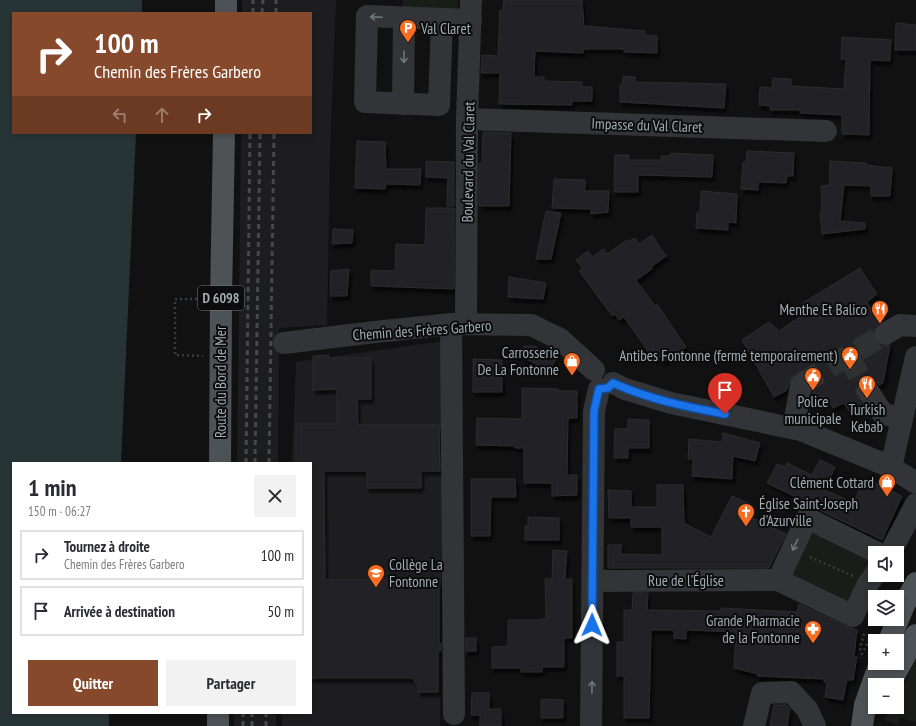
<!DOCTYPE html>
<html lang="fr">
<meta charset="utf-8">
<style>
:root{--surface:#fff;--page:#f2f2f3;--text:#2b2b33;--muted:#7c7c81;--line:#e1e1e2;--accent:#87492c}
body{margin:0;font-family:"PT Sans Narrow",sans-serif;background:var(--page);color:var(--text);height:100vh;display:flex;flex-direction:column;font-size:15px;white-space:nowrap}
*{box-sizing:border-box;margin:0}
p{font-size:13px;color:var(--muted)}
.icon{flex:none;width:22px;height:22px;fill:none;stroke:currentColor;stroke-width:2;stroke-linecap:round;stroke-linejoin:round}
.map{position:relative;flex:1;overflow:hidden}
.side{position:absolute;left:12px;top:462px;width:300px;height:252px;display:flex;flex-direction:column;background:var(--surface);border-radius:0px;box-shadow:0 2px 6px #0003}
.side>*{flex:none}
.hud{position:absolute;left:12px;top:12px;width:300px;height:122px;border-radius:0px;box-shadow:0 2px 6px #0003;background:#87492c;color:#fff;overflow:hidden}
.fabs{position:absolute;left:868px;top:546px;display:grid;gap:8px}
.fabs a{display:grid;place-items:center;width:36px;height:36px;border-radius:0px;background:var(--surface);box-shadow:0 2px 6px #0003;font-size:20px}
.pin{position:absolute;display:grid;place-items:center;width:34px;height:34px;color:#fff;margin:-41px -17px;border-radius:50% 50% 50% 0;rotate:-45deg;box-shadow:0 0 4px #0007}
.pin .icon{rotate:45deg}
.me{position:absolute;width:44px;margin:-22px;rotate:1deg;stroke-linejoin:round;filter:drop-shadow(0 0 3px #0008)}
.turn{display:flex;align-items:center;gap:14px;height:84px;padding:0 16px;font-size:18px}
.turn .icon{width:52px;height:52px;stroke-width:2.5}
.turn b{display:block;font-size:28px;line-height:34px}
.lanes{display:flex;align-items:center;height:38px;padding:0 16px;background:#0003;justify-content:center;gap:20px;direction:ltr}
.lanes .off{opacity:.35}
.round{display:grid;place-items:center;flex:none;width:42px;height:42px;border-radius:0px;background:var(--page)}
.summary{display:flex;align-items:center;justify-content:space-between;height:68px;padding:0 16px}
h1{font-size:24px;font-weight:700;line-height:30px}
.action{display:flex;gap:8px;margin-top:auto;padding:8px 16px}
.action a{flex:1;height:46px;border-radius:0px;background:var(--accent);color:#fff;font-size:16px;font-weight:700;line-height:46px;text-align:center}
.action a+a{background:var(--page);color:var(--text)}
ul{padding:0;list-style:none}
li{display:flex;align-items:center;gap:12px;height:50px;margin:0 8px 6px;padding:0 8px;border:2px solid var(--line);border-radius:0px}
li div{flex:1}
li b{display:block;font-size:15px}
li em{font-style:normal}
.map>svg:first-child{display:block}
.built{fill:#1d1d1f}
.green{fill:#181d17}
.water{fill:#273436}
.building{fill:#242426;stroke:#2b2c2e;filter:url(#shadow)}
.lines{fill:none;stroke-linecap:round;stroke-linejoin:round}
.minor-tunnel{stroke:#2e3032;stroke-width:22;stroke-dasharray:22 11;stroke-linecap:butt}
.path{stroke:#383c3e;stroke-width:2.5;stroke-dasharray:2 3;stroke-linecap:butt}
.minor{stroke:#323437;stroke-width:22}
.major{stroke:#4d5256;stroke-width:22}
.rail{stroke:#45494c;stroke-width:3;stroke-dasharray:5 4;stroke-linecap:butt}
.oneway{stroke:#6f777b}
.route-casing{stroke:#114b97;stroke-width:10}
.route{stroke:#1a73e8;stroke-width:7}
.labels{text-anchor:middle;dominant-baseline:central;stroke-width:4;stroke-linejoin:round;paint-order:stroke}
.shield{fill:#0c0c0d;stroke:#747d81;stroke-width:1}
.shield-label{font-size:14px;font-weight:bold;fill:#a1adb3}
.poi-label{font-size:15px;fill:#a1adb3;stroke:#0c0c0d;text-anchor:end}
.street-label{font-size:15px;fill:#a1adb3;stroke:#0c0c0d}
</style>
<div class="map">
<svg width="916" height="726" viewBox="0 0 916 726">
<defs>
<filter id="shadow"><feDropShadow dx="2.5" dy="4.5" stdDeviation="1" flood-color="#0009"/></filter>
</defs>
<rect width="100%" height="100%" fill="#111112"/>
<!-- built -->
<g class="built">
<path d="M242,0H336L330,154L327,325L279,328L278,463H237L241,133H311V13H242Z"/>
<path d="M443,341L440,726H282V713H311V463H292L296,362Z"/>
<rect x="234" y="713" width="42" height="13"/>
</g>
<!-- green -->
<g class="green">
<path d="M403,0H458L457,13L402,12Z"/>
<path d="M813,528L874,558L849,606L790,577Z"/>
<path d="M916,658V722L900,718L897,725L884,720L892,707H897V700Z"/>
</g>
<!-- water -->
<path class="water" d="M0,0H142V13H13V133H136L121,463H13V713H109V726H0Z"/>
<!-- building -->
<g class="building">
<path d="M504,0H582L584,26L645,31V35L657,36V53L624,52V49H583V53L535,51L534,77H544V81L582,82V87H592V101H572V105L499,104L500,73H481L482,55L498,56L500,10H503Z"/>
<path d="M896,23L916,25V50H895Z"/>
<path d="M842,37L891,40L890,61L870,60L869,135L842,134V115L800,113V110H770V106L759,105L760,87L772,88L773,78L791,79V86L844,89L846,59H841Z"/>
<path d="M623,76L635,77V82L726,84L724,108L620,102V84H623Z"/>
<path d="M483,132L511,133L509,206H479V163L482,164Z"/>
<path d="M357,141L385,142L386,169H421L420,185L386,184L385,189L355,188Z"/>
<path d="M747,151L794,153L793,176H787L786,183L758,182V190L741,189L743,162H746Z"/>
<path d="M671,153L713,155L712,177L638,175V192H614L615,155H629V160H661V156H671Z"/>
<path d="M426,161L454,162V206H447L448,178L426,177Z"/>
<path d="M830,161L866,163V165L892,168L890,196H871V186L844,185L840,221L865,223V229L822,234L820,212L822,211L821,186L829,185Z"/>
<path d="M554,179L585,180V191H609L608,212L591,214V209L552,208Z"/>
<path d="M701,191L737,194L736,223L728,222V230L696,228L697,212H700Z"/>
<path d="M426,208H454V289L371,286V270L395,271L396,244L425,245Z"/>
<path d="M546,211L561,213L551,259H536Z"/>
<path d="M333,229L353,230L352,243L332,244Z"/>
<path d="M652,235L666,256L651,267L652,269L636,280L655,306L657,304L686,347L663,362L659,357L654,360L624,317L619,320L615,314L612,316L579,271L582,268L576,260L588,251L592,257L603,249L607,254L627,240L628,242L635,238L639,244Z"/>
<path d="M860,268L877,294L867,302L879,323L874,328L873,335L874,340L879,345L885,346L890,345L883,383L879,385L874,380L868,379L861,381L857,386L856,392L863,407L851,414L844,403L833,408L827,398L812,395L813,380L809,375L803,372H797L792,376L789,382L787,390L774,397L742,340L769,322L779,331L806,313L801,304Z"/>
<path d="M349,269L347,296H330L331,271Z"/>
<path d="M509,277L546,283L543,299L508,297Z"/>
<path d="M524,346H535L555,360L550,371L524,358Z"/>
<path d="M329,355V358H371V399H357L358,425H439L440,471H421V488H367V471H324L325,580H439V644L441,643V651H438V692H418V686L412,678H311V463H296V424H337V389L313,390V356Z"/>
<path d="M473,359L502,360V392H473Z"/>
<path d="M522,388L558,389V391H577V418H568L567,475H577V495L552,496V483H524V448H515V446L476,445L477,418L522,419Z"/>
<path d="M628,419L649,420V448H628V458H614L615,429H628Z"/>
<path d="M723,433L760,443L755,461L733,456L732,479L692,476L693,459H688L689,439L722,442Z"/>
<path d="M820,460L835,467L825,490L854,503L864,478L902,496L882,540L813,507L807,506L808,503L767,483L777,464L785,467L787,463L812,475Z"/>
<path d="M471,479H515L516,497H491L490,536H471Z"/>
<path d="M657,485H683L684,523L711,537L732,496L750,504L745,514L786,534L769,568H608V545H621V554L662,555V527H631V518H609L608,490L631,491V507H657Z"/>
<path d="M528,517L559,518V540H525V526L528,525Z"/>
<path d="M553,550L567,551L565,579H572V638H564V667H542V672H521V668H492V647L508,646V620H540V619H546L545,579H552Z"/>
<path d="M633,593H648L647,610L721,611V608L797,612L799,604L848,627L857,630L854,657H857L853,680H847L843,700L825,697L827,683L824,682V679L757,676L758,674L734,668L736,632L686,630V639L674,638V630H651L649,718H624V676H617V642H624V610H632Z"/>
<rect x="466" y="638" width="10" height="13"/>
<path d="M472,693H489V709H501V726H480V715H471Z"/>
<path d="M541,699L563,700V718H541Z"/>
<path d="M774,705H786L790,709L787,726H770Z"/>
</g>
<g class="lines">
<!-- minor-tunnel -->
<g class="minor-tunnel">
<path d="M848,356L868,391"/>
<path d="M801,384L885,334"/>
</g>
<!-- path -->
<g class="path">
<path d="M202,299H175V355L203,356"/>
<path d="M810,557L853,576"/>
<path d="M864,650L869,640"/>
<path d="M862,655L860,648L865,631"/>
</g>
<!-- minor -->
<g class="minor">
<path d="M442,19L439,105L365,102L367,16L471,20"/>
<path d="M403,104L404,18"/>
<path d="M467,119L826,131"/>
<path d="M466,323L467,119L471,0"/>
<path d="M451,324L454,714"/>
<path d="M885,334L900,325L916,326"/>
<path d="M284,343L375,332L451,324L531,325L560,339L594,370"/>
<path d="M613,383L625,389L671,403L801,430L891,467L916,483"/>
<path d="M868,391L883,414L902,418"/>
<path d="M792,428L796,414L801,384"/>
<path d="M891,467L916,357"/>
<path d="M890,553L916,504"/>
<path d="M875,574L868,584L853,616L778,580L807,518L878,553"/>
<path d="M593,581L778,580"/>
<path d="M591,726L594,411L599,389"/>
<path d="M754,726L762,693L791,692L807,709L815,726"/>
</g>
<!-- major -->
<g class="major">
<path d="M226,13V0"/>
<path d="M220,463L221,300L224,133"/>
<path d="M889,641L904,605L916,583"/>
<path d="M889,685L916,635"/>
<path d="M218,726V713"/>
<path d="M862,726L865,705L880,663"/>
</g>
<!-- rail -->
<g class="rail">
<path d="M253,13V0"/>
<path d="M262,13L263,0"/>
<path d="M276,13V0"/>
<path d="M246,463L250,133"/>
<path d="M255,463L260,133"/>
<path d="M269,463L274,133"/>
<path d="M243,726V713"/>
<path d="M252,726V713"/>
<path d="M266,726V713"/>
</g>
</g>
<!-- one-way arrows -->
<defs><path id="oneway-shaft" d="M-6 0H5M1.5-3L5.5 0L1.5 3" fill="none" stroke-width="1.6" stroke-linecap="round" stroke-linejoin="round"/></defs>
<g class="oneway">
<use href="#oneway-shaft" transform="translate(376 17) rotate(-178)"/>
<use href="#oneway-shaft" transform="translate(404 57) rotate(91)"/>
<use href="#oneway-shaft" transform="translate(795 545) rotate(115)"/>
<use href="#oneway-shaft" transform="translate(592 687) rotate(-89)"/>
</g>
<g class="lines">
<defs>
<path id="route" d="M592,625L594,411L599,389L608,388L613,383C648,399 687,407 725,414"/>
</defs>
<!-- route casing -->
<use href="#route" class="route-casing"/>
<!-- route -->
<use href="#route" class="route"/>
</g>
<!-- icons -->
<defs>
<symbol id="parking-pin" viewBox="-11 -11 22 30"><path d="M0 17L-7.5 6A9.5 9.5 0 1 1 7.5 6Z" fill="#f76d24" stroke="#0c0c0d"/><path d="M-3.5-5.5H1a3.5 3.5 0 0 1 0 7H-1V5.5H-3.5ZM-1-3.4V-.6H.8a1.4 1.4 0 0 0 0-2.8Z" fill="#fff"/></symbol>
<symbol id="restaurant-pin" viewBox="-11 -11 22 30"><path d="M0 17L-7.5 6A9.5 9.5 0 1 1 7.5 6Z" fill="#f76d24" stroke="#0c0c0d"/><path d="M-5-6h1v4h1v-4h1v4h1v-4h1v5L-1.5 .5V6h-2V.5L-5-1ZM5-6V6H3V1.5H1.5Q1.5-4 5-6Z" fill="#fff"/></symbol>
<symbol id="civic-pin" viewBox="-11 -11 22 30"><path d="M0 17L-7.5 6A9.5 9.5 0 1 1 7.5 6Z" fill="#f76d24" stroke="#0c0c0d"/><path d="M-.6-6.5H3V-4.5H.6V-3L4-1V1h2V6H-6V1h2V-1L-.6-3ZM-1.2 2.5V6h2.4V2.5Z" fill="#fff"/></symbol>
<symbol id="shop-pin" viewBox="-11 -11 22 30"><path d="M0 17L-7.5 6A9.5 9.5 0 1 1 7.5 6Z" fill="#f76d24" stroke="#0c0c0d"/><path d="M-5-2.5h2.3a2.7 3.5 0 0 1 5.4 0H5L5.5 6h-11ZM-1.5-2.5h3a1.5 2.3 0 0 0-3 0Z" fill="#fff"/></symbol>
<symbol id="church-pin" viewBox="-11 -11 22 30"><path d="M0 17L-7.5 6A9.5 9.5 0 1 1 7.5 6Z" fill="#f76d24" stroke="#0c0c0d"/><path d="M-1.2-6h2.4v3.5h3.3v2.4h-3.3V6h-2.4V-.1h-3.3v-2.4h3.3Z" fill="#fff"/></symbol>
<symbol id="school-pin" viewBox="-11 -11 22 30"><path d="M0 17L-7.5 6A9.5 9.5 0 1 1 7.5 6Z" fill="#f76d24" stroke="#0c0c0d"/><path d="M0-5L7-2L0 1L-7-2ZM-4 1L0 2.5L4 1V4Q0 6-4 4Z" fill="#fff"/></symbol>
<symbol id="pharmacy-pin" viewBox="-11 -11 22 30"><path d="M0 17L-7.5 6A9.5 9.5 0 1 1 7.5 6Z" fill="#f76d24" stroke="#0c0c0d"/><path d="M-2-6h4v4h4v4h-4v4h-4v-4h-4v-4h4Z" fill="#fff"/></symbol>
</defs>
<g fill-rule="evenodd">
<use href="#parking-pin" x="398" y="18" width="20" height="27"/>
<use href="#restaurant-pin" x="870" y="299" width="20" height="27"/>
<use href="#civic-pin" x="840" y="345" width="20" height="27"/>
<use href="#shop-pin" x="562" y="351" width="20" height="27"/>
<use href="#civic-pin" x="803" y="366" width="20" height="27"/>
<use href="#restaurant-pin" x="857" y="374" width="20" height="27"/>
<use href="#shop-pin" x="877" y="472" width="20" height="27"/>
<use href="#church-pin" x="736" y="502" width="20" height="27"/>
<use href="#school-pin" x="366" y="563" width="20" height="27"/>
<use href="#pharmacy-pin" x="803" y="619" width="20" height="27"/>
</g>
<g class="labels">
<!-- shield labels -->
<rect class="shield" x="198" y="286" width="46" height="24" rx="3"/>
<g class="shield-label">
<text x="221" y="298">D 6098</text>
</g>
<!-- poi labels -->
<g class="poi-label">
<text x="421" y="28" text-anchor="start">Val Claret</text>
<text x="867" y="309">Menthe Et Balico</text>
<text x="559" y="352">Carrosserie<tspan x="559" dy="17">De La Fontonne</tspan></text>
<text x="837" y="355">Antibes Fontonne (fermé temporairement)</text>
<text x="813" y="401" text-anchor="middle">Police<tspan x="813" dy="17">municipale</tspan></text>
<text x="867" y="409" text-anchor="middle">Turkish<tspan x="867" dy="17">Kebab</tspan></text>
<text x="874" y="482">Clément Cottard</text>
<text x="759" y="503" text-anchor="start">Église Saint-Joseph<tspan x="759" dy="17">d'Azurville</tspan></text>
<text x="389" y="564" text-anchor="start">Collège La<tspan x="389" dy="17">Fontonne</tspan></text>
<text x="800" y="620">Grande Pharmacie<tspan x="800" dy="17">de la Fontonne</tspan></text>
</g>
<!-- street labels -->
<g class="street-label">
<text transform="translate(647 125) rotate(2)">Impasse du Val Claret</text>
<text transform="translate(468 162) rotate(-89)">Boulevard du Val Claret</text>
<text transform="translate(422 330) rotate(-4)">Chemin des Frères Garbero</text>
<text transform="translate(220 382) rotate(-90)">Route du Bord de Mer</text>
<text x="686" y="580">Rue de l'Église</text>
</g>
</g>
</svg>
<div class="fabs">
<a><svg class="icon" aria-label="sound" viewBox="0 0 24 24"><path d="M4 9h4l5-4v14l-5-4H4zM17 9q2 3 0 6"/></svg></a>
<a><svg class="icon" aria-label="layers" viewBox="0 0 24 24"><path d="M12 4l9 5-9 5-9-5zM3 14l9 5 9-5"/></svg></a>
<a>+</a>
<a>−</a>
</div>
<div class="pin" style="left:725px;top:414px;background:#d93025"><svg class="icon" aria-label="arrive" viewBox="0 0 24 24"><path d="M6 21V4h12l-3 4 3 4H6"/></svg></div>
<svg class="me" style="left:592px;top:625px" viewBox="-20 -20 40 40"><path d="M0-17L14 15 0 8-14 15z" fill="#1a73e8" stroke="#fff" stroke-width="4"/></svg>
<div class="hud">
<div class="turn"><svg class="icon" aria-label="right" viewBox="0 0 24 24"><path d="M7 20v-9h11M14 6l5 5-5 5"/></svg><div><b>100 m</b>Chemin des Frères Garbero</div></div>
<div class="lanes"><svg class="icon off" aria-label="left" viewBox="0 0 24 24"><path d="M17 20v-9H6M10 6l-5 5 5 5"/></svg><svg class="icon off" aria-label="ahead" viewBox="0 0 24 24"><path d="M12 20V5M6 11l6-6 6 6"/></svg><svg class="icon" aria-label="right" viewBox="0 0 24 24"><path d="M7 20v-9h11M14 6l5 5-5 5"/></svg></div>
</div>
<section class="side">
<div class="summary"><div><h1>1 min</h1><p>150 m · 06:27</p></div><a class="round"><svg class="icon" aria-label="close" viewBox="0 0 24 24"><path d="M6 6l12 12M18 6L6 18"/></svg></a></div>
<ul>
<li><svg class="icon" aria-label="right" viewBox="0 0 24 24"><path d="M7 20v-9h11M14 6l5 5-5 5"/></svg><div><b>Tournez à droite</b><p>Chemin des Frères Garbero</p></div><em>100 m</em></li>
<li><svg class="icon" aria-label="arrive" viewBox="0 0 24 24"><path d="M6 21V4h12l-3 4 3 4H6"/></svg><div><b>Arrivée à destination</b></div><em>50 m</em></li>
</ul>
<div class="action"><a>Quitter</a><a>Partager</a></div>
</section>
</div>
